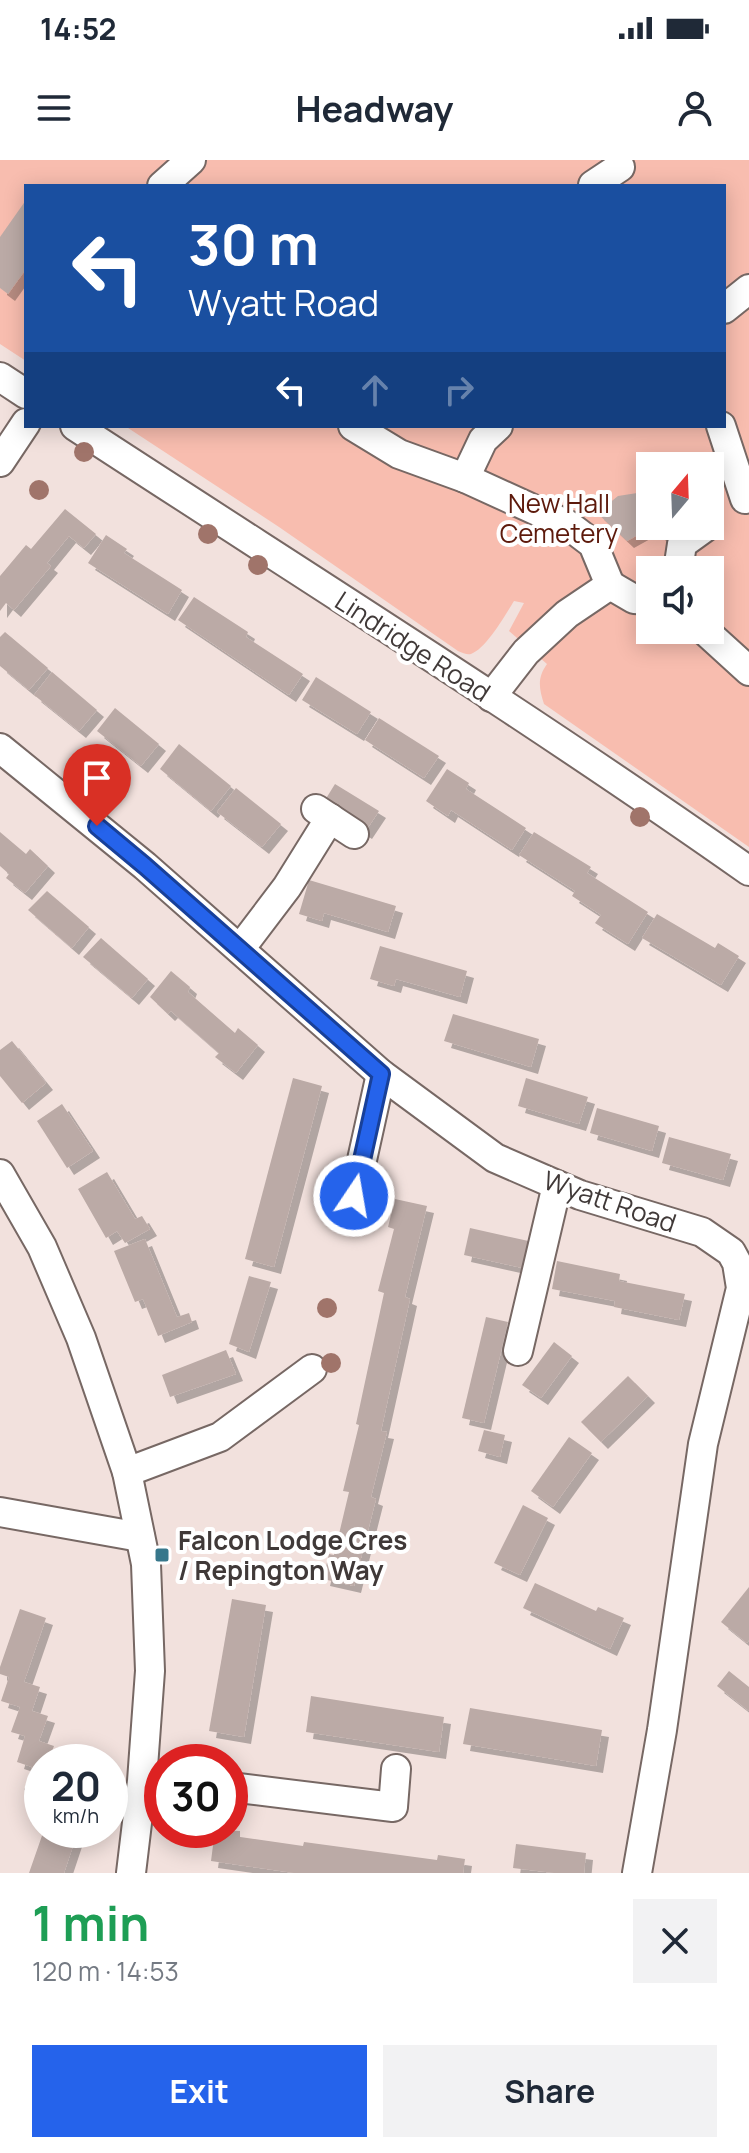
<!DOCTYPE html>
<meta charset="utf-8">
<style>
:root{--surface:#fff;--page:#f2f2f3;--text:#1f2937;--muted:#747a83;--accent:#2563eb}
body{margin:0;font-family:Manrope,sans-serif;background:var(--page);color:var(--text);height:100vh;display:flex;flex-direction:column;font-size:30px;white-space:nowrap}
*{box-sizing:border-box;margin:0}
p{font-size:26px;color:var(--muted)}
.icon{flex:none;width:44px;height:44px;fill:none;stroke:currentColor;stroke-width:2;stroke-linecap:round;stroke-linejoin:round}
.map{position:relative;height:1713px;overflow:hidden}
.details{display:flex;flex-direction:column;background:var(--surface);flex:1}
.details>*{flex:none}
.top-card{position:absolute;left:24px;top:24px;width:702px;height:244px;border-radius:0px;box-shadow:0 4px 20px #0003;background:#1a4fa0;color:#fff;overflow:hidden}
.needle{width:52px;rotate:19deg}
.fabs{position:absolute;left:636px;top:292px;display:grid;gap:16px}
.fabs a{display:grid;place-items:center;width:88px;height:88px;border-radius:0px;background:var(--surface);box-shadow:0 4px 20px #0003;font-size:40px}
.speed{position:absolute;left:24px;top:1584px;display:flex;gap:16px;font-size:40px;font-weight:700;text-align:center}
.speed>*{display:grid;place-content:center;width:104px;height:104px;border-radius:50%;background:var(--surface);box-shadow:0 4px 20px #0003;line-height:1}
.speed small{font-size:20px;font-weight:400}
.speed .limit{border:12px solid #d22;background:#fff;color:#111}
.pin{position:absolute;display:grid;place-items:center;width:68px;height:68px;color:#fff;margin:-82px -34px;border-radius:50% 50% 50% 0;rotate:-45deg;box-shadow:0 0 8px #0007}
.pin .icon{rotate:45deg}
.me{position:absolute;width:88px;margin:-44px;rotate:12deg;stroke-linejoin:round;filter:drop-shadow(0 0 6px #0008)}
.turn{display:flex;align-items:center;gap:28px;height:168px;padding:0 32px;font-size:36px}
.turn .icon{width:104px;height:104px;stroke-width:2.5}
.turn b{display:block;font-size:56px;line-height:68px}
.lanes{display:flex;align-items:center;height:76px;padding:0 32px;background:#0003;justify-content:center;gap:40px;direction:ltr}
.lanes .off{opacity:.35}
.round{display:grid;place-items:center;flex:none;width:84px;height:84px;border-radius:0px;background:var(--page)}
.summary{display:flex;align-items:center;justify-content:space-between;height:136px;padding:0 32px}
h1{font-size:48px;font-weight:700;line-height:60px;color:#1e9e55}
.action{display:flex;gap:16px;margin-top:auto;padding:16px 32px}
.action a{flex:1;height:92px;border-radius:0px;background:var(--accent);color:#fff;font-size:32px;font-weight:700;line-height:92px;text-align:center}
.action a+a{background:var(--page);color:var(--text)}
.status{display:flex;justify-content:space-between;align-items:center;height:56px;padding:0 40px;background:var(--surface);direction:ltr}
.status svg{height:22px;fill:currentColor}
header{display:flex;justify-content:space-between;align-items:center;height:104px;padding:0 32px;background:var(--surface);font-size:36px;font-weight:700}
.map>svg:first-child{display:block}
.green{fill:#f8bdaf;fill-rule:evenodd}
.building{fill:#bbaaa6;filter:url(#shadow)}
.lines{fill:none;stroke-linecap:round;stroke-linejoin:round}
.minor-casing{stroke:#776864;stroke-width:32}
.minor{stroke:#fff;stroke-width:28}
.tree{fill:#a0746a}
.route-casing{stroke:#184099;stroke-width:20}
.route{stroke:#2563eb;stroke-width:14}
.poi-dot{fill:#37778b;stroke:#fff;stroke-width:3}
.labels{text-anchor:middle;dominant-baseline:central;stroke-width:8;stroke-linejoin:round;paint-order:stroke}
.park-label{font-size:26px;fill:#5d1a0c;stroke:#fff}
.street-label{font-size:26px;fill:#403938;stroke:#fff}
.poi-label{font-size:26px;font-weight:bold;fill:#403938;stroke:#fff;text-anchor:start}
</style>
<div class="status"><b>14:52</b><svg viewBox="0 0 49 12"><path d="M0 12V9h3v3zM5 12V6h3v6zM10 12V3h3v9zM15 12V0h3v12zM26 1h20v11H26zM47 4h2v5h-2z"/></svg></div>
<header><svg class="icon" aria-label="menu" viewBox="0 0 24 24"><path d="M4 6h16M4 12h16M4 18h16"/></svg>Headway<svg class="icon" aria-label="person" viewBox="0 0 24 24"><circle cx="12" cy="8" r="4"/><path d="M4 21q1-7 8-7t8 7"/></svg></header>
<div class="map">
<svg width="749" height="1713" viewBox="0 0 749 1713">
<defs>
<filter id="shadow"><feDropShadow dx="7" dy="7" stdDeviation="0" flood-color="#0004"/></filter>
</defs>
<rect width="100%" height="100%" fill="#f2e1dd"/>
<!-- green -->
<path class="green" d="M0,0H749V687L544,544C539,528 537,518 547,504L509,471L524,443L514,441C506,454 486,489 471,494C467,495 463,493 458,491L279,367L125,266H724V26H26V201L0,184ZM650,306H710V366H650ZM650,410H710V470H650Z"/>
<!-- building -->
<g class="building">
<path d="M26,40V109L8,134L0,128V77Z"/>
<path d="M650,331V366H678L666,380L658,373L645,371L627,381L597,353L618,336Z"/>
<path d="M65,349L96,374L84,388L69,376L47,403L51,406L14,450L6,443L0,451V416L26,385L31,389Z"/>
<path d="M106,375L127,389L124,393L182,430L168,454L88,403Z"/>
<path d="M194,437L248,472L246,477L303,514L289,535L178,460Z"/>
<path d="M5,472L48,508L29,530L0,506V477Z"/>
<path d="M52,512L97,550L79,571L34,535Z"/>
<path d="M316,517L371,552L357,574L302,540Z"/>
<path d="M115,548L159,584L141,606L97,571Z"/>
<path d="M379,558L439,596L424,618L365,580Z"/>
<path d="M179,584L231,626L211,651L160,609Z"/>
<path d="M447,609L469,623L466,629L526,668L512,690L451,650L448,656L426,641Z"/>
<path d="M335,624L379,651L365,672L322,645Z"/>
<path d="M236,628L281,664L262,687L217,652Z"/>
<path d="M0,672L26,694L30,689L48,706L25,733L6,718L9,714L0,706Z"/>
<path d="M534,672L591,707L587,713L648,752L628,784L595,763L601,755L572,736L575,731L519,695Z"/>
<path d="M309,720L396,746L388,772L324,753L322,761L299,754Z"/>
<path d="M47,731L89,767L72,788L28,750Z"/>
<path d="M657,754L715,788L718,783L739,796L721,825L642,778Z"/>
<path d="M101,778L148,819L132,838L83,797Z"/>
<path d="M380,786L467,811L460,837L396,819L394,826L370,819Z"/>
<path d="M171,811L190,827L188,832L235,873L238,868L258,885L236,913L215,897L219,893L171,851L168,854L150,837Z"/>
<path d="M453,854L539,879L531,907L444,881Z"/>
<path d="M12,881L46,923L22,943L0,916V890Z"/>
<path d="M293,918L322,926L274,1107L245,1099Z"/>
<path d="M526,918L588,937L579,964L518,946Z"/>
<path d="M62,944L93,991L67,1008L37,961Z"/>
<path d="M597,948L659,966L652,991L590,973Z"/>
<path d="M669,977L731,994L723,1020L662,1003Z"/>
<path d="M107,1012L135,1059L142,1056L150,1069L125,1083L117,1071L106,1078L78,1029Z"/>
<path d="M395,1039L427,1046L405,1137L410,1139L381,1271L387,1272L371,1337L376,1339L354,1426L323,1419L329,1394L334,1395L349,1332L343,1331L359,1265L356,1264L384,1133L378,1131L394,1069L388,1067Z"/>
<path d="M470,1068L533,1082L527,1109L464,1095Z"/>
<path d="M145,1079L177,1157L189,1153L192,1162L158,1176L143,1139L135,1142L114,1091Z"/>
<path d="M557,1101L620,1114L619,1121L685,1134L679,1160L614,1147L615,1141L552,1129Z"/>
<path d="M249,1116L271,1122L249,1192L229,1184Z"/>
<path d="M486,1157L508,1162L484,1263L462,1258Z"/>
<path d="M554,1182L572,1196L541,1238L522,1225Z"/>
<path d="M226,1190L236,1214L170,1237L162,1215Z"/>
<path d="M628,1216L648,1236L601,1282L581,1262Z"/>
<path d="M484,1270L505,1275L500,1297L478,1291Z"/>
<path d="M569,1277L592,1293L553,1347L531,1331Z"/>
<path d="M523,1345L548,1358L520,1415L494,1403Z"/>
<path d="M535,1423L596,1451L598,1447L624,1458L610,1489L523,1448Z"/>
<path d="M749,1427V1480L747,1483L721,1462Z"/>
<path d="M232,1439L266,1445L244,1577L209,1571Z"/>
<path d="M20,1449L46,1458L24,1522L40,1527L32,1551L48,1556L39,1581L54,1586L48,1602H42V1666L31,1662L40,1635L24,1630L32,1607L17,1602L25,1576L11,1572L20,1547L1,1541L9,1517L0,1514V1507Z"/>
<path d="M729,1511L749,1527V1551L717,1526Z"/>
<path d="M311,1536L444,1557L439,1592L306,1572Z"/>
<path d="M470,1548L602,1570L596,1606L463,1584Z"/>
<path d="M44,1670H61V1672L76,1677L64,1713H29Z"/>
<path d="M215,1670L240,1671V1677L303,1686L304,1682L437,1700L438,1695L465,1699L463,1713H294L211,1701Z"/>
<path d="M516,1684L586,1693L584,1713H554L513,1708Z"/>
</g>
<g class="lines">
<defs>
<g id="minor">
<path d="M593,25L620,7"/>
<path d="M162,26L191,0"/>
<path d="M724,149L749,129"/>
<path d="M0,217L26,234"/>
<path d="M75,266C300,413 529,556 749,711"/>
<path d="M353,266L399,294L465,318L568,365L593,384L610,425L567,454L526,492L491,537"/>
<path d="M721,266L745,339"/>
<path d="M0,302L26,263"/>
<path d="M465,318L483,280L498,266"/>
<path d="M678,410L682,384L707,366"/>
<path d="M610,425L634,439L650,440"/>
<path d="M704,470L749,511"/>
<path d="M0,588L145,706L381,914L495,998L580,1035L702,1072L731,1092L737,1103L741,1128L703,1284L662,1570L637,1713"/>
<path d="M316,649L354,674"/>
<path d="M240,789L287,727L330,658"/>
<path d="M0,1014L42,1087L81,1178L127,1312L146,1404L150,1511L142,1621L131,1713"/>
<path d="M354,1036L381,914"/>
<path d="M518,1191L557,1025"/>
<path d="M127,1312L220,1277L312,1209"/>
<path d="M0,1352L140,1377"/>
<path d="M230,1627L393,1647L396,1609"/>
</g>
</defs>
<!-- minor casing -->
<use href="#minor" class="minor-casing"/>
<!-- minor -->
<use href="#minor" class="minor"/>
</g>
<!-- trees -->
<g class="tree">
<circle cx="84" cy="292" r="10"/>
<circle cx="39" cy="330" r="10"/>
<circle cx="208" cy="374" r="10"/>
<circle cx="258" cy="405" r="10"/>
<circle cx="640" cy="657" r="10"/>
<circle cx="327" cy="1148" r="10"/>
<circle cx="331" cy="1203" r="10"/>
</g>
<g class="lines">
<defs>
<path id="route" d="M97,666L145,706L381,914L354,1036"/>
</defs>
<!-- route casing -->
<use href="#route" class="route-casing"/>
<!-- route -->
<use href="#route" class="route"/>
</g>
<!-- markers -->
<rect class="poi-dot" x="154" y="1387" width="16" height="16" rx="4"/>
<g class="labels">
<!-- park labels -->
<g class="park-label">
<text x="559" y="343">New Hall<tspan x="559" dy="30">Cemetery</tspan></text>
</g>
<!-- street labels -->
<g class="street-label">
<text transform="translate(413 486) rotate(33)">Lindridge Road</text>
<text transform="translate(610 1041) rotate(19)">Wyatt Road</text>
</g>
<!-- poi labels -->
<g class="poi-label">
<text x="178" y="1380">Falcon Lodge Cres<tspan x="178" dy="30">/ Repington Way</tspan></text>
</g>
</g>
</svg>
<div class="fabs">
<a><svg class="needle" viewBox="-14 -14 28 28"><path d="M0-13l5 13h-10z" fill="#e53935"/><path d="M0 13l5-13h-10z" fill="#747a83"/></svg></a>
<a><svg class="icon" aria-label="sound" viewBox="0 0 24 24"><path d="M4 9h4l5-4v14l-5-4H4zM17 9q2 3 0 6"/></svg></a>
</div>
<div class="speed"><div>20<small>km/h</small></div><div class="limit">30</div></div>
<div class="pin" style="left:97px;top:666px;background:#d93025"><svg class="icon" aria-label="arrive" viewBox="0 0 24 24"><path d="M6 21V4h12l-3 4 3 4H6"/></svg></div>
<svg class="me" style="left:354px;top:1036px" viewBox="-20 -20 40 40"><circle r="17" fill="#2563eb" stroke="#fff" stroke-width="3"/><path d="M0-11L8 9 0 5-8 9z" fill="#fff"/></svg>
<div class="top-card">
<div class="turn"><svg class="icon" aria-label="left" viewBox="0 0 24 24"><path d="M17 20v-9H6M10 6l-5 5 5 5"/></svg><div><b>30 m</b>Wyatt Road</div></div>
<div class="lanes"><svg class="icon" aria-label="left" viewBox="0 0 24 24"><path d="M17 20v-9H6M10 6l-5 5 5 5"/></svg><svg class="icon off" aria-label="ahead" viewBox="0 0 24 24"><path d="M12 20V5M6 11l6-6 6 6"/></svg><svg class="icon off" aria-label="right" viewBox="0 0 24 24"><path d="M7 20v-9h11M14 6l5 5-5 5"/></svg></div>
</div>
</div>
<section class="details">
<div class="summary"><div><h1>1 min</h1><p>120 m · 14:53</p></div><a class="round"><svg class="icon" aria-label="close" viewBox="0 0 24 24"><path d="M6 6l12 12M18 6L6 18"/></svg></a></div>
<div class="action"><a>Exit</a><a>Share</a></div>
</section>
